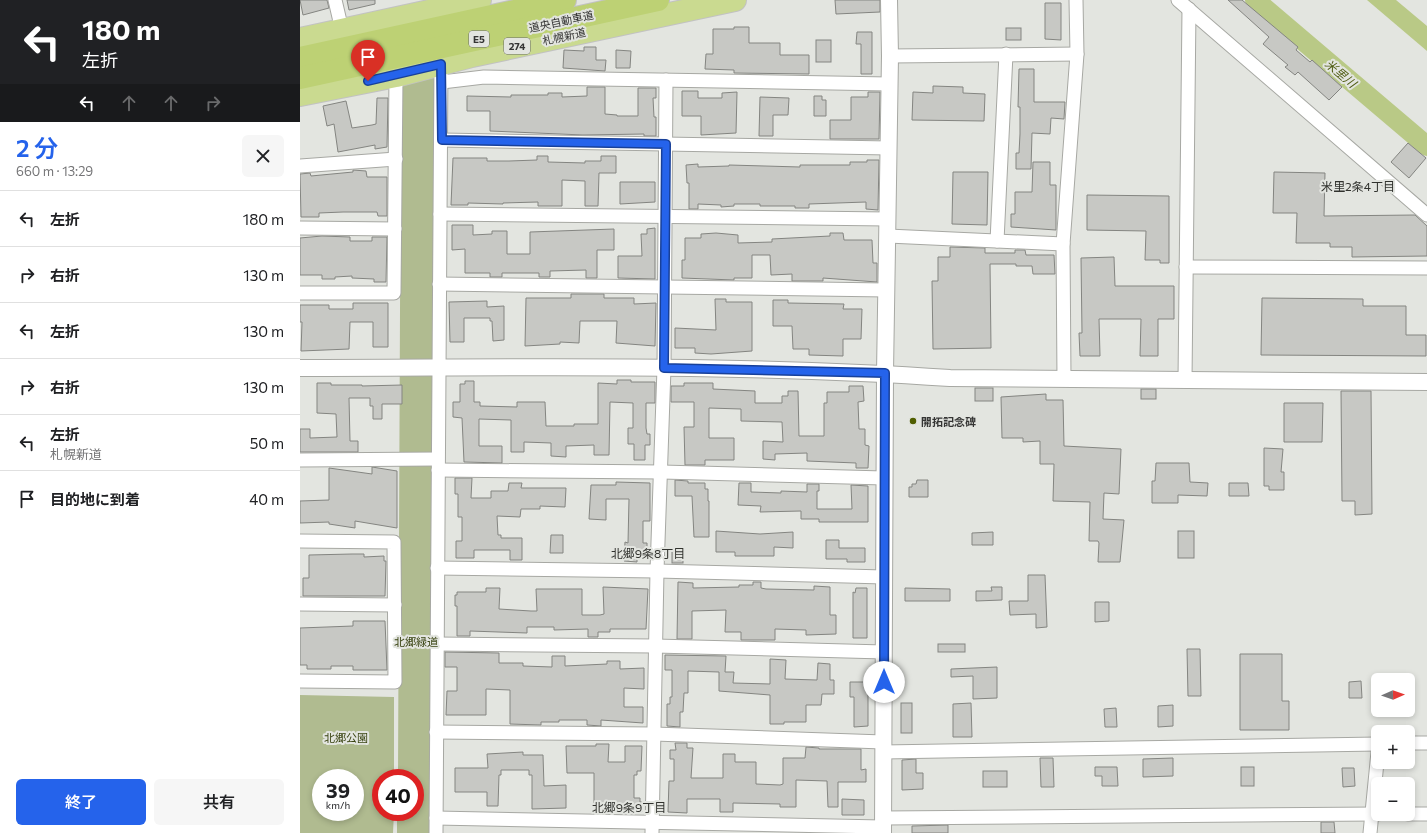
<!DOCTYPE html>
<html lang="ja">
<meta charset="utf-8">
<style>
:root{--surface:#fff;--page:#f6f6f6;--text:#202124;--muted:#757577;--line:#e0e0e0;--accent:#2563eb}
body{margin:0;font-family:Commissioner,"Noto Sans JP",sans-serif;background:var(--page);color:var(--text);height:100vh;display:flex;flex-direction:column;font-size:15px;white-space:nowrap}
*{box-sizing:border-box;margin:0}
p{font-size:13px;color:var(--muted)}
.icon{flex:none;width:22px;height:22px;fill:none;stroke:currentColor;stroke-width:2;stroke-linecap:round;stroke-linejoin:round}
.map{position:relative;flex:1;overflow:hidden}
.details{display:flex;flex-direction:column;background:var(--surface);width:300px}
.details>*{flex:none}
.banner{background:#202124;color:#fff;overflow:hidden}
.needle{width:26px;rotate:88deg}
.controls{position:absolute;left:1071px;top:673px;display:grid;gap:8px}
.controls a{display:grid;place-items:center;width:44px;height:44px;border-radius:6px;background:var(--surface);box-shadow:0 2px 6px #0003;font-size:20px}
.speed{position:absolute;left:12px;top:769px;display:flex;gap:8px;font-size:20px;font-weight:700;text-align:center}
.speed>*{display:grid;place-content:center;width:52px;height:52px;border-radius:50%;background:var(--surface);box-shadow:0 2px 6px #0003;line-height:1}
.speed small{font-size:10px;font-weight:400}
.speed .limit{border:6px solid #d22;background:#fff;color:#111}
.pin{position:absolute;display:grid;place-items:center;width:34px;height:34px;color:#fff;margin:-41px -17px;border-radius:50% 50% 50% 0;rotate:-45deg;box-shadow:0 0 4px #0007}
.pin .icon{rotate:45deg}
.me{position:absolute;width:44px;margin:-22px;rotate:0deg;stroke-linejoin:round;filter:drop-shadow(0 0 3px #0008)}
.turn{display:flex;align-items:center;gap:14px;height:84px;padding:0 16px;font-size:18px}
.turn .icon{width:52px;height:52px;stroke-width:2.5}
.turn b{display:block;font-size:28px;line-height:34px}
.lanes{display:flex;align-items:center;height:38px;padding:0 16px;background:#0003;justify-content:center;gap:20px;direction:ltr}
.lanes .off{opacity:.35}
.round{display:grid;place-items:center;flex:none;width:42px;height:42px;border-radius:6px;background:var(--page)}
.summary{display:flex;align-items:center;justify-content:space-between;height:68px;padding:0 16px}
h1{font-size:24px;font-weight:600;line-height:30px;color:var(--accent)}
.button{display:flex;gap:8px;margin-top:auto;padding:8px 16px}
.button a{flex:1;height:46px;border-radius:6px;background:var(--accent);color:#fff;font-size:16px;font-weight:600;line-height:46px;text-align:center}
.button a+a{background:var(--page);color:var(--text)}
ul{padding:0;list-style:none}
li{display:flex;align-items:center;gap:12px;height:56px;padding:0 16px;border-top:1px solid var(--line)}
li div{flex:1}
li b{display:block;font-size:15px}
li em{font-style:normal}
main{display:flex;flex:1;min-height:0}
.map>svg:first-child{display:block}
.green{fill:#b0bb90;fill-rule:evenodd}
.water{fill:#b9c986}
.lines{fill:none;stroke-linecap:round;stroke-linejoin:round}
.river{stroke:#b9c986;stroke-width:20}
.building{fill:#c7c8c4;stroke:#848581}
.minor-casing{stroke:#a7a8a3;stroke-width:15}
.tertiary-casing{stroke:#a7a8a3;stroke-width:18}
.trunk-casing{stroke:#c2c2c2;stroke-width:24}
.motorway-casing{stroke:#c2c2c2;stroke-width:24}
.minor{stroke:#fff;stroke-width:13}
.tertiary{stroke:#fff;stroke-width:16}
.trunk{stroke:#cada90;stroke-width:22}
.motorway{stroke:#bdd174;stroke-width:22}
.route-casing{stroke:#184099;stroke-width:10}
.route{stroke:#2563eb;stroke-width:7}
.poi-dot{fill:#505e00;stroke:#e3e5e0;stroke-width:1.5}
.labels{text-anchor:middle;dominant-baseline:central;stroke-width:4;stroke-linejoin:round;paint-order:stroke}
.shield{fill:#e3e5e0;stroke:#696a68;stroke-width:1}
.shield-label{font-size:10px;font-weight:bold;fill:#353534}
.street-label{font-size:11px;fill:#353534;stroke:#e3e5e0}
.poi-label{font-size:11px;font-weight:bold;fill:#353534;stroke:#e3e5e0;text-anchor:start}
.park-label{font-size:11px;fill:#394311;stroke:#e3e5e0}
.water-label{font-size:12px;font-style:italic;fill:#505d13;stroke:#e3e5e0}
.neighbourhood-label{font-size:12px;fill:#31322e;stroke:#e3e5e0}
</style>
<main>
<section class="details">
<div class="banner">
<div class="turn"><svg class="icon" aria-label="left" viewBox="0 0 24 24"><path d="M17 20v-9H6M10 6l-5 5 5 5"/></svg><div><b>180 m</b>左折</div></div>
<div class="lanes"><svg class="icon" aria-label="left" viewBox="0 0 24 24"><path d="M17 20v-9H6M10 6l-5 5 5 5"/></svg><svg class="icon off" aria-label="ahead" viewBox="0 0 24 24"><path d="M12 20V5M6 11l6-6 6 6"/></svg><svg class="icon off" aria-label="ahead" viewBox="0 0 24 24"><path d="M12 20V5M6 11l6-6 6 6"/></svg><svg class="icon off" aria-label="right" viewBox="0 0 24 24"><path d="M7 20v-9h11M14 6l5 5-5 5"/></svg></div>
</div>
<div class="summary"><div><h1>2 分</h1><p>660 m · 13:29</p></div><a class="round"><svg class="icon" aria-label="close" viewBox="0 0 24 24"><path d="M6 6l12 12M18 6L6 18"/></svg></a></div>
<ul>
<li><svg class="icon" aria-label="left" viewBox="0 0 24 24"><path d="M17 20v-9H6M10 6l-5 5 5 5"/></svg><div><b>左折</b></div><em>180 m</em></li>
<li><svg class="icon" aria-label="right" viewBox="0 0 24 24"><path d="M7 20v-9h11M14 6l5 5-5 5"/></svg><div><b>右折</b></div><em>130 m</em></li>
<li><svg class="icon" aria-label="left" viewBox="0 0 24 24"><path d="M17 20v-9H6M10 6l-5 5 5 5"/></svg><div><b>左折</b></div><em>130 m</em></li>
<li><svg class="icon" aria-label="right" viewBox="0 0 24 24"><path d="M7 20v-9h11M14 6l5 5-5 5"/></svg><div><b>右折</b></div><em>130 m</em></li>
<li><svg class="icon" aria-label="left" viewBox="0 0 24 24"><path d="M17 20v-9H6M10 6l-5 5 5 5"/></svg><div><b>左折</b><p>札幌新道</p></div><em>50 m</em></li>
<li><svg class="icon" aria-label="arrive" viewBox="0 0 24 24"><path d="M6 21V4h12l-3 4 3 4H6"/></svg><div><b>目的地に到着</b></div><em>40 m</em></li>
</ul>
<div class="button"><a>終了</a><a>共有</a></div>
</section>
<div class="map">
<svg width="1127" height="833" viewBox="0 0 1127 833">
<rect width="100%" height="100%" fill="#e3e5e0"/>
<!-- green -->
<g class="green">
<path d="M137,73L133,833H97V812H115V778H98L101,78Z"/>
<path d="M0,695L94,697V778H81V812H94L93,833H0ZM21,778H55V812H21Z"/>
</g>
<!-- water -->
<path class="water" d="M1067,0H1096L1127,26V51Z"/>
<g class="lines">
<!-- river -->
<path class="river" d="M955,0L1127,146"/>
</g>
<!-- building -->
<g class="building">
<path d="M0,0H27L29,8L3,15Z"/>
<path d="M47,0H75V4L49,10Z"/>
<path d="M535,0H580V12L536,14Z"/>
<path d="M928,0H942L998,47L996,50L1010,62L1012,60L1042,87L1029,100L998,72L995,75L985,67L988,65L963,44L969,37Z"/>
<path d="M745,3H761V40L745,39Z"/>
<path d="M434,27H449V43H480V55H509V74L434,73V70L405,69L406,54H413V29H434Z"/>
<rect x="706" y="28" width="15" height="12"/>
<path d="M557,32H572V74H561V44H556Z"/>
<rect x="516" y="40" width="15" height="22"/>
<path d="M284,47H296V60H306L305,71L263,68L264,50L284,51Z"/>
<path d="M316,50L331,51L330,68H316Z"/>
<path d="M719,69H734V102H765L764,119L751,118L750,134L732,133L731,169H716V153H719L720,134V107H718Z"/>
<path d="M633,86L663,87V93L685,94L684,121L612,120L613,92L633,93Z"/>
<path d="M287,87H305V114L317,115V116H338V88H356V98H353L354,117H356V136H344V134L283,135L190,131V111H167V96L211,97V95H248V93H262V97L287,96Z"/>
<path d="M382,91H398V98H422V93L437,92L436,133L401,135V116H382Z"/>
<path d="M568,92H580L579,139H530V120H551V97H568Z"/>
<path d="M514,96H522V100H526V116H514Z"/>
<path d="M460,97L489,98L488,115H473V136H459Z"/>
<path d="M77,98H88L87,147L75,149V145L38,152L34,124L27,126L23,106L46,101L52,128L72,125L76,124Z"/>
<path d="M1108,143L1126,158L1109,178L1091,162Z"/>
<path d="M237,156H248V162L285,163V161H301V156H316V173H299L298,206H285V181L262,180V206H238V202L203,203V204L168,203V205H151L153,158H187V161H209L237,160Z"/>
<path d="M567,160H579L578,210L566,209V202L509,204V208H495V206H460V204H434V206L421,207V205L398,204V209H389V183H387L386,165L398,164V167L429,166V165L500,167V165H550V162H567Z"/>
<path d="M733,162H750V185H756V230L711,227V214H715V192H732Z"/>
<path d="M53,170L66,171L67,177H87V216H78L77,212H43L19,213V217H1L0,174L10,173L11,176L53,172Z"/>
<path d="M653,172H688L687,225L652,224Z"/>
<path d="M974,172L1025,173L1024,216L1115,215L1127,226V256L1052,257V247H1030V243H996L997,213H973Z"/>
<path d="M320,182H355V202L320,204Z"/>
<path d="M787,195L869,196V263H860V260H845L846,231L787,230Z"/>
<path d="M152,225H173V235L192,234V231H207V254H230V232L314,229V250H297V278H286V270L250,271V277H239V273H202V277H190V273H165V249L152,250Z"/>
<path d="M355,228V279L318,278V256H342L341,234H347V229Z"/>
<path d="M416,233L438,235V243L472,242V239L530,236V233H543L544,240H572L573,263H577V282L523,278V281H492V274L471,275L470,255H452V278H434V280L382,278V260H385V238H401V234Z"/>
<path d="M22,236L50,237V241H72V237H87L86,282H74V279L52,278V276L35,277V279H22V275H0V238Z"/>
<path d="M650,247L685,248V253H715V250H725L726,255H754L755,274H733L732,266H716V264H690L691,348L633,349L632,281H638V257H650Z"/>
<path d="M814,257L815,286H874V319H858V356H840L841,319H799L800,356H780L779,333H782L781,258Z"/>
<path d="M271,294H304V298H334V304L356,303L355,346L316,343L317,321H280L279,343L260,342V344L225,346L226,298H271Z"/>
<path d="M962,298L1063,299V306H1106V335H1126V356L961,355Z"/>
<path d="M415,299H426V302H452V351L411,354L395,353V348H375V328L416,330Z"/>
<path d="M473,300H488V303L544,304L543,309H562L561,339H543V356L509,355V349H493L492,326H473Z"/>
<path d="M187,301V307L204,306V340L193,341L192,321H190V318H164V342H150L149,302Z"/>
<path d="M53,303H88V347H73V322H50L49,349L1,351L2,322H0V305H29V309H53Z"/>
<path d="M317,380H331V382H355V403H346V428L347,434H350V445H345V460H334V444H328V428H333V403L310,402L309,455H294V445L266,446V457L251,456V443L224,442V452H211V420L179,419V446H202V463L164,462L162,418L153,417V402H160V384H165V381H174V402H180V406L217,407V402H245L246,426H274V424H298V383L317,384Z"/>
<path d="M17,383H31V385H62V386L102,385V404H82V419H73V406H70V398H49L50,441H58V452H0V429H10V438L37,437L36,414L17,413Z"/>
<path d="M384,383H413V389L455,391V403H482V396H488V391H498L499,436H524V403H527V392H549V386H563L564,401L558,402L559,429H565V445L569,446L568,468H556V463L507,461V453L475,454V460L463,459V441L483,442L482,422L441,421V409L409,408V438H434V460H405V465H385L384,427H394V402H371V386H384Z"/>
<rect x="675" y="388" width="18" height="13"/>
<rect x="841" y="389" width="15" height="10"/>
<path d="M1041,391H1071L1072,514L1055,515V501H1042Z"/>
<path d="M746,394V400H763L764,446L821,449L819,494L804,493L803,519L824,520L820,562H798L799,543L798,541H789L790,502L753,501L754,464H740V441L723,442V438H702L701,397Z"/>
<path d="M984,403H1023L1022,442H984Z"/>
<path d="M964,448L983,449L981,472H984V490H969V486H964Z"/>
<path d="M856,463H889L890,482L908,483L907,496L878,495V503H852V481H855Z"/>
<path d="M72,467L97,471V528L55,521V528L29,524V522L0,523V501L29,500V468L72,474Z"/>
<path d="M155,478H172L171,498H191V491H208L209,483H222L221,488H266L265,507L240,506V509H221L220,517L197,516L198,535H201V538H222V560H210V550H174V558H156V541H162V517H158V494H155Z"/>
<path d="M375,480L388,481V483H405V489H408V501H409V537H394L392,496H375Z"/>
<path d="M617,480H628V497H609V487H612V484H616Z"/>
<path d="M316,482L350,483V521H343V543H347V557H337V562L324,561L325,542L328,543L329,499H306V520L289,519L291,485H316Z"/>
<path d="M439,483H451V492L481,493V491L507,492V484H519V491H517V509H552L551,485L568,486V522H519V519H501V511L460,512L461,506L438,505Z"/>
<path d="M929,483H948L949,496H929Z"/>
<path d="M416,531L460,534L493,532V548L474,547V556H435V552H416Z"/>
<rect x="878" y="531" width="16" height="27"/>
<path d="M693,532V545H672V533Z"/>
<path d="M251,535H263V553H250Z"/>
<path d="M526,540H539V548H565V562H547V559H526Z"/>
<rect x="372" y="549" width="11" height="14"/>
<path d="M52,554H64V557L84,556V561H86L85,596H3V578H9V555Z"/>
<path d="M728,575H745L747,627L736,628V614L710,615L709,601H728Z"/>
<path d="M378,582L393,583V588L439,587V585H453V582H461V588L466,589L514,590V586L530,587V615H536V634L506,635V630L475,629V640H441V632H425L426,610L392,611V639H377Z"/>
<path d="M303,587L348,589L346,629H310V632H298V637H288V629L254,630V627H227V633L170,631V636H157V606H155V595H157V592H186V588H200L199,609L231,611H237L236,589H282V615H300L304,614Z"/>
<path d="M691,587H702V600L676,601V591H692Z"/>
<path d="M556,588H567V638H553V592L555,593Z"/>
<path d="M605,588L650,589V601H605Z"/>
<path d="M795,602H809V621L795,622Z"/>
<path d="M53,621H85L87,670H53V666H31V669H7V665H0V628L53,626Z"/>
<rect x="638" y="644" width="27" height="8"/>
<path d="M887,649H900L901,696H888Z"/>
<path d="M145,652L199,653V663H223V666L252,667V656H265V666L307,664V661H320V669L344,668V689L324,688V707H343V723L301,720V726L287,725V720H259V722H241V725L210,724V690L186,689V715H146L147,691H157V667H145Z"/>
<path d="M940,654H982V701H989V730H940Z"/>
<path d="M365,655L426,656L425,672H434L433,683L470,684V659L486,660L485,679L517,680L518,663L530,664V680H534V694H522L521,705H506V722H484V724H470V695L419,691V672L388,671V693H384L383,712H380V727L367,726V704H370V697H372V670H365Z"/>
<path d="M697,667V698L673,699V676L651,677V669Z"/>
<path d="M1061,681L1062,698H1049V682Z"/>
<path d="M550,682H568V726L554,727V697H550Z"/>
<rect x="601" y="703" width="11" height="30"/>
<path d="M671,703L672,737H653V704Z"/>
<path d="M873,705V726L858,727V706Z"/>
<path d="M816,708L817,727H805L804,709Z"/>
<path d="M375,743H387V748H393L391,778H423V754H435V762H456V784L480,785L483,784V758H505L506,747L519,748V749H561V770L566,769V782H538V807H528L527,781L496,780V807H480V804L433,803V812H420V799H387V813L368,812L369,781H374V759H370V750H376Z"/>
<path d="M296,744H309L308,762H325V746H342L341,771H337V775H334V798H340V802H342V812L320,811V806L294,807V773H267L266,746H296Z"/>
<path d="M223,752V755H243L244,786L266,785V808L232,809V775H229V770H201V775H199L198,806H187V792H155V768H188L187,754Z"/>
<path d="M740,758H753L754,787H741Z"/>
<path d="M873,758V776L843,777V759Z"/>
<path d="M616,759V773H623V789L602,790V760Z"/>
<path d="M795,767H817L818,786H802V776H795Z"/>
<rect x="941" y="767" width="13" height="19"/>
<path d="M1042,768H1054L1055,786L1043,787Z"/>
<rect x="683" y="771" width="24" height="16"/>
<path d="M542,799L564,800V815H542Z"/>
<path d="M1021,822H1034L1035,833H1021Z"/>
<path d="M648,825V833H612V826Z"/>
</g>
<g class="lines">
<defs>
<g id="minor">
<path d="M35,0L42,30"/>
<path d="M878,0L1127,215"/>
<path d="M590,56L777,54"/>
<path d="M142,82L184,77L589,84"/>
<path d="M142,140L589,148"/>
<path d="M0,166L96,159"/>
<path d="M140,214L588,219"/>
<path d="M0,228L95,229"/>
<path d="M588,236L763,244"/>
<path d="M697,241L706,54"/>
<path d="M886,267L1127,268"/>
<path d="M139,284L587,290"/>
<path d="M0,293H94L96,76"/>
<path d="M764,379L763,244L777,54L776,0"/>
<path d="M885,380L889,9"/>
<path d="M0,460L137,459"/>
<path d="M138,470L362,472L584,478"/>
<path d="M0,541L94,542L95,682L0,681"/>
<path d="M137,568L357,571L584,577"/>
<path d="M0,604L95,605"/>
<path d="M137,644L355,646L584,652"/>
<path d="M136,732L354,734L583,742"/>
<path d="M1108,743H1127"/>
<path d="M583,752L1078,744"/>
<path d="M1108,814H1127"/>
<path d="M136,818L582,827"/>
<path d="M583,818L1078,814"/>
<path d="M136,833L141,64"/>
<path d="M352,833L357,571L364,368L366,80"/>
<path d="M1070,833L1078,752"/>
</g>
<g id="tertiary">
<path d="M0,368C217,368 434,363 650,378L1127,382"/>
<path d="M583,833L585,373L590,56L589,0"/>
</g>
<g id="trunk">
<path d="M0,39L180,0"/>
<path d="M0,95L96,76L172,56L435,0"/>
</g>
<g id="motorway">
<path d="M0,58L265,0"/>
<path d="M0,78L358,0"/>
</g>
</defs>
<!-- minor casing -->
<use href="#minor" class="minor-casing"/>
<!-- tertiary casing -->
<use href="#tertiary" class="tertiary-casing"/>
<!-- trunk casing -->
<use href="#trunk" class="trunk-casing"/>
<!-- motorway casing -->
<use href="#motorway" class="motorway-casing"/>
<!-- minor -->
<use href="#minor" class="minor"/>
<!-- tertiary -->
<use href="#tertiary" class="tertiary"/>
<!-- trunk -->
<use href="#trunk" class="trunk"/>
<!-- motorway -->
<use href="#motorway" class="motorway"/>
</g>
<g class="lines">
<defs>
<path id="route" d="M68,81L141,64L142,140L366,144L364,368L585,373L584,682"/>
</defs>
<!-- route casing -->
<use href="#route" class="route-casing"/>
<!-- route -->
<use href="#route" class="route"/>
</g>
<!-- markers -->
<circle class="poi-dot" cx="613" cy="421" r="4"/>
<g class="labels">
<!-- shield labels -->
<g class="shield">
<rect x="169" y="31" width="20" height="16" rx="3"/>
<rect x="204" y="38" width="26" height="16" rx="3"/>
</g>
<g class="shield-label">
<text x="179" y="39">E5</text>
<text x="217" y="46">274</text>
</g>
<!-- street labels -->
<g class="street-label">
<text transform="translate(261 21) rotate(-12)">道央自動車道</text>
<text transform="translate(264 36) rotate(-12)">札幌新道</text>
</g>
<!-- poi labels -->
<g class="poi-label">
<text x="621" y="421">開拓記念碑</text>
</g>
<!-- park labels -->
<g class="park-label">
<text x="116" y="641">北郷緑道</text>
<text x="46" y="737">北郷公園</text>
</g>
<!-- water labels -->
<g class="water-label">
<text transform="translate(1041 73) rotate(40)">米里川</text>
</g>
<!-- neighbourhood labels -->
<g class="neighbourhood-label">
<text x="1058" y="186">米里2条4丁目</text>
<text x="348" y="553">北郷9条8丁目</text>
<text x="329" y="807">北郷9条9丁目</text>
</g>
</g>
</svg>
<div class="controls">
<a><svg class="needle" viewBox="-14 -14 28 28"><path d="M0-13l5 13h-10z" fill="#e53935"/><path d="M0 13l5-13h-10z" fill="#757577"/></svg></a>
<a>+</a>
<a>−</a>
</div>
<div class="speed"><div>39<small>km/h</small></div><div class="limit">40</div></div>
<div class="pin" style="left:68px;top:81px;background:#d93025"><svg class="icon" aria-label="arrive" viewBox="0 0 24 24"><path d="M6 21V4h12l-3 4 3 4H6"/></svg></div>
<svg class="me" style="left:584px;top:682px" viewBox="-20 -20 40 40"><circle r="19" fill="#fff"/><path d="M0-13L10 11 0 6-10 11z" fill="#2563eb"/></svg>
</div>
</main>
